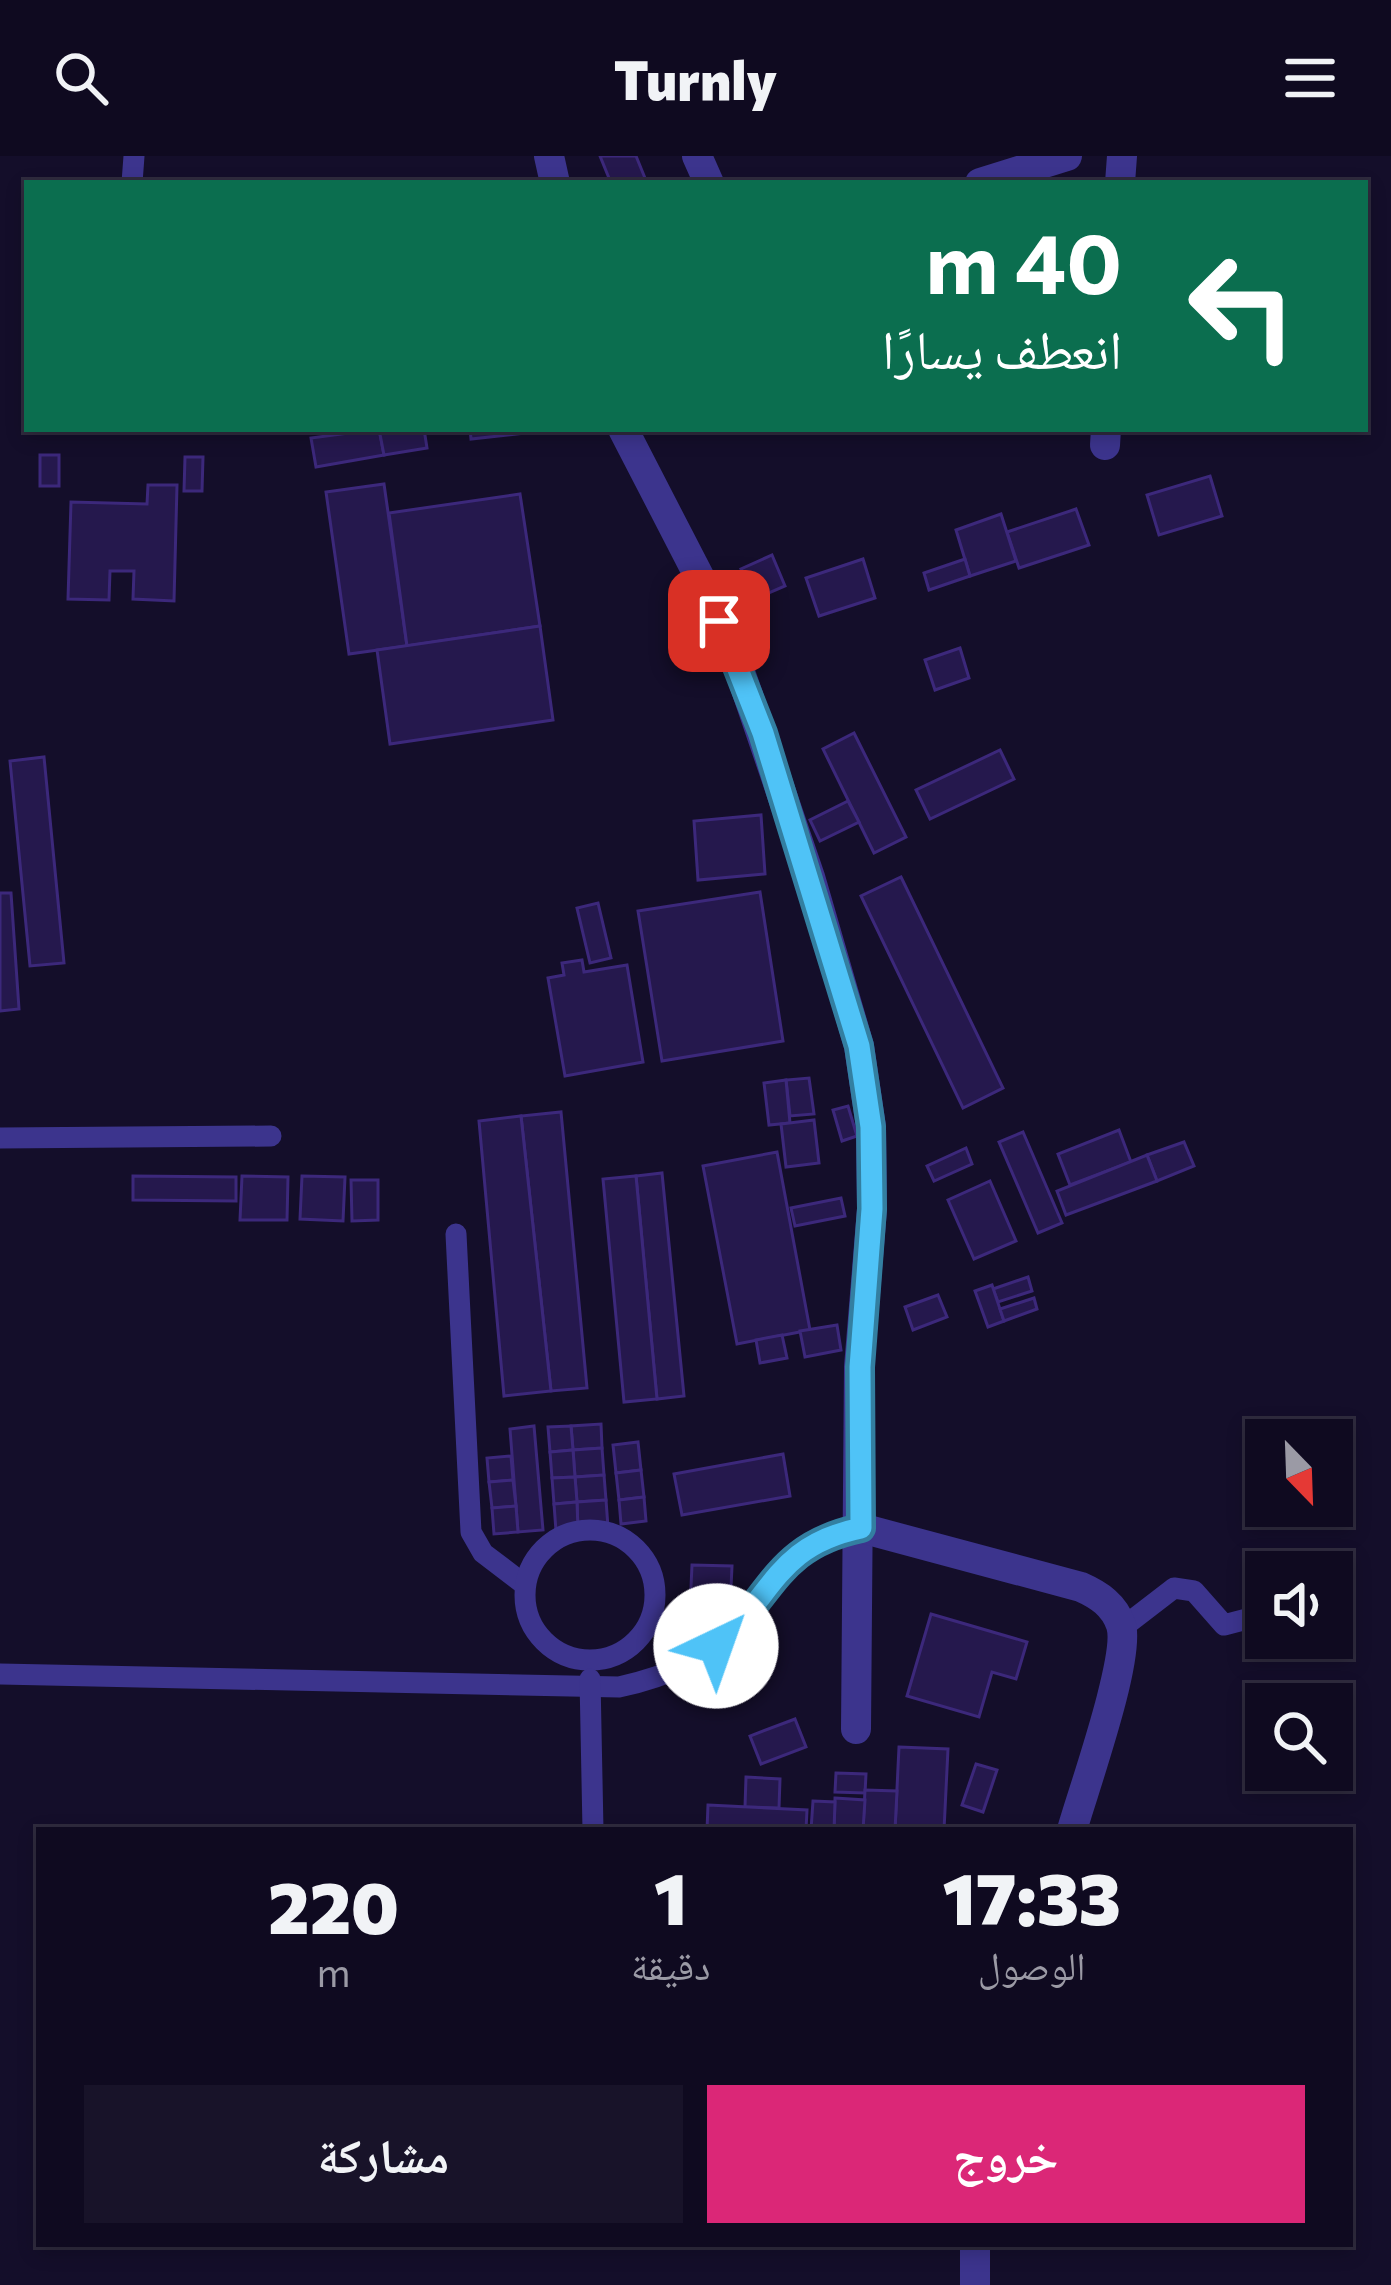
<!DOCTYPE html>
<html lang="ar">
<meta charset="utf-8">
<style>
:root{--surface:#0f0a20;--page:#181329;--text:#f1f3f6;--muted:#9b9aa5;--line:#2f2b3e;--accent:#db2777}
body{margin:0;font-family:Commissioner,"Noto Naskh Arabic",sans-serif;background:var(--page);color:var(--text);direction:rtl;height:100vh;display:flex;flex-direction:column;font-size:45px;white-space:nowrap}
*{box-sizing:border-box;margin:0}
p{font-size:39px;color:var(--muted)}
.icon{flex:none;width:66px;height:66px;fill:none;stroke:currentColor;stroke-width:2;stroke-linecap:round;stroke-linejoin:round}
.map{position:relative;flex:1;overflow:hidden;direction:ltr}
.side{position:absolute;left:36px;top:1671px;width:1317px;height:420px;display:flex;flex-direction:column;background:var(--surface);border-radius:0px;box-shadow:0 6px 18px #0003,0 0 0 3px var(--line);direction:rtl}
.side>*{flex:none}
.guide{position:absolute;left:24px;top:24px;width:1344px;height:252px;border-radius:0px;box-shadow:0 6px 18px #0003,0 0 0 3px var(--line);direction:rtl;background:#0b6e4f;color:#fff;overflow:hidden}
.needle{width:78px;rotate:157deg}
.tools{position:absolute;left:1245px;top:1263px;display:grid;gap:24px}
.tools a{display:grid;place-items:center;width:108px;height:108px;border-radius:0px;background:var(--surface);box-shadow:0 6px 18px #0003,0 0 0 3px var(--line);font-size:60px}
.pin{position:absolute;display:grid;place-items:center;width:102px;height:102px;color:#fff;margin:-51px;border-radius:24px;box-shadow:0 6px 18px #0006}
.me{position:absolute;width:132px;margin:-66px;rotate:42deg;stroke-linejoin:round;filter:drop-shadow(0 0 9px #0008)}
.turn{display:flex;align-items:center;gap:42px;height:252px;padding:0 48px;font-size:54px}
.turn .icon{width:156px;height:156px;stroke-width:2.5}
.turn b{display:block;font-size:84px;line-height:102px}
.eta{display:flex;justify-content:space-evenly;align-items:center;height:204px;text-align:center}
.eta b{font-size:72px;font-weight:800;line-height:84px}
.action{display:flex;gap:24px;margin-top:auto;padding:24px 48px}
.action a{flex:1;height:138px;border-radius:0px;background:var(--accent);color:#fff;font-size:48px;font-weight:800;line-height:138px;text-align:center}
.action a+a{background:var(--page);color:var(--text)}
header{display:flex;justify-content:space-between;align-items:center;height:156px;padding:0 48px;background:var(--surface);font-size:54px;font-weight:800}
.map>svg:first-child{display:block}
.building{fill:#25184d;stroke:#3c287b;stroke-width:3}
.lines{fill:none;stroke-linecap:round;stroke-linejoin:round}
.lane{stroke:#3c348d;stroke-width:21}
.street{stroke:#3c348d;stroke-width:30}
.route-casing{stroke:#337fa1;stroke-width:30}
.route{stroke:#4fc3f7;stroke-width:21}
</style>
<header><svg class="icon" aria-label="menu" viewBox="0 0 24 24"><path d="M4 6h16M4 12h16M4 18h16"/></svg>Turnly<svg class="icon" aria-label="search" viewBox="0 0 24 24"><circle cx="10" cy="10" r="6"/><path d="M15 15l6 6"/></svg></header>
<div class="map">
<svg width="1391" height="2129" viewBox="0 0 1391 2129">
<rect width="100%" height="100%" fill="#140e2a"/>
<!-- building -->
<g class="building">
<path d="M600,0H636L647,27H611Z"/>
<path d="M379,273L384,299L316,311L311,282Z"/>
<path d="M379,273H424L427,292L384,299Z"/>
<path d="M470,273H526V277L471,283Z"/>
<rect x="40" y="299" width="19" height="31"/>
<path d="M185,301H203L202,335H184Z"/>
<path d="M1210,320L1222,360L1159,379L1147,339Z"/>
<path d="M384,328L407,490L349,498L326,336Z"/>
<path d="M148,329H177L174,445L133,443L134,415H110L109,444L68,443L71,346L147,348Z"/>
<path d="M520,338L540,470L407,490L389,357Z"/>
<path d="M1076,353L1089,389L1019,412L1007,376Z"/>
<path d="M1001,358L1016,405L970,420L956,374Z"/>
<path d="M772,399L785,430L755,443L741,413Z"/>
<path d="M863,403L875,442L819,460L806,422Z"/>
<path d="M965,403L970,420L929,434L924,417Z"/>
<path d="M540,470L553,564L390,588L377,494Z"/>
<path d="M960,492L969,522L935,534L925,504Z"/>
<path d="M854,577L906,681L874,697L823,593Z"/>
<path d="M1000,594L1014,623L930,663L916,634Z"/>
<path d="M44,601L64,807L30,810L10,605Z"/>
<path d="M848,645L859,666L820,685L810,664Z"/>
<path d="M761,659L765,718L698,724L694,665Z"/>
<path d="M901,721L1003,932L963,952L861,740Z"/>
<path d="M760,736L783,885L662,905L638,755Z"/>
<path d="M0,737H11L19,853L0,855Z"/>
<path d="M598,747L611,802L590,807L577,752Z"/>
<path d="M582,804L584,816L627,809L643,906L565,920L548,822L564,819L562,807Z"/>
<path d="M809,922L814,958L790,960L786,924Z"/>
<path d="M786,924L790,967L769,969L764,927Z"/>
<path d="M848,950L857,980L842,985L833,954Z"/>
<path d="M561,956L587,1232L551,1235L521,960Z"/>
<path d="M521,960L551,1235L504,1240L479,965Z"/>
<path d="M814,964L819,1007L786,1011L781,968Z"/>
<path d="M1119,974L1131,1006L1070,1029L1058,998Z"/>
<path d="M1023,976L1062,1067L1038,1077L999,986Z"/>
<path d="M1184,986L1194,1010L1157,1025L1147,999Z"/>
<path d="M966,992L972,1008L934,1025L927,1010Z"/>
<path d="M777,996L810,1174L737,1188L703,1010Z"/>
<path d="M1147,999L1157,1025L1066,1059L1057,1035Z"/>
<path d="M662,1017L684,1240L657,1243L636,1020Z"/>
<path d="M133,1020L236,1021V1045L133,1044Z"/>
<path d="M242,1020L288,1021L287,1064H240Z"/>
<path d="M302,1020L345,1021L343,1065L300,1063Z"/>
<path d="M636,1020L657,1243L624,1246L603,1023Z"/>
<path d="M351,1024H378V1064L352,1065Z"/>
<path d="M990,1025L1016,1085L974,1103L948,1044Z"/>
<path d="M841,1042L845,1060L795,1070L791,1052Z"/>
<path d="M1028,1121L1032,1135L998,1146L993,1133Z"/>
<path d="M992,1129L1004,1165L988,1171L975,1135Z"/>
<path d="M938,1139L947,1161L913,1174L905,1151Z"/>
<path d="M1034,1142L1037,1153L1004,1165L1000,1153Z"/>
<path d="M837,1169L841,1194L805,1201L800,1175Z"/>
<path d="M782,1179L787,1202L760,1207L756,1184Z"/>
<path d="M601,1268L602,1292L573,1294L571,1270Z"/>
<path d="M534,1270L543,1374L518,1376L510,1273Z"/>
<path d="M571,1270L573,1294L550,1296L548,1271Z"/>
<path d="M638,1286L641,1314L616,1317L613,1289Z"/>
<path d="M602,1292L604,1319L575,1321L573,1294Z"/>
<path d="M573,1294L575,1321L552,1322L550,1296Z"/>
<path d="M783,1298L790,1340L682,1359L674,1318Z"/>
<path d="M511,1300L513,1324L489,1326L487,1302Z"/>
<path d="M641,1314L644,1341L619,1344L616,1317Z"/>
<path d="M604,1319L606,1344L577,1346L575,1321Z"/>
<path d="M575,1321L577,1346L554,1348L552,1322Z"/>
<path d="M513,1324L516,1350L492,1352L489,1326Z"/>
<path d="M644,1341L646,1365L621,1368L619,1344Z"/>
<path d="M606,1344L608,1371L578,1374L577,1346Z"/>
<path d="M577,1346L578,1374L556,1375L554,1348Z"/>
<path d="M516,1350L518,1376L494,1378L492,1352Z"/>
<path d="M692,1409L732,1410L729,1476L689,1475Z"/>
<path d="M931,1458L1027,1486L1016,1523L992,1516L979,1561L907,1540Z"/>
<path d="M795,1563L806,1591L761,1608L750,1580Z"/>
<path d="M899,1591L948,1593L944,1674H895Z"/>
<path d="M976,1608L997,1614L983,1656L962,1649Z"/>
<path d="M836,1617L866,1618L865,1637L835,1636Z"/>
<path d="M746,1621L780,1623L779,1652L745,1651Z"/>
<path d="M865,1634L897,1635L895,1674H863Z"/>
<path d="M835,1642L865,1644L863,1674H834Z"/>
<path d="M813,1645L835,1646L834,1674H811Z"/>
<path d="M708,1649L807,1654L806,1674H707Z"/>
</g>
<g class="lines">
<!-- lane -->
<g class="lane">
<path d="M132,27L134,0"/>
<path d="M0,982L271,980"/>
<path d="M456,1078L471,1376L483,1397L525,1429"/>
<circle cx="590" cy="1439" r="65"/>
<path d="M1122,1472L1174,1432L1194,1435L1224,1469L1266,1458"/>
<path d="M0,1518L619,1531C661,1522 704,1506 735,1473C781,1424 787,1387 861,1372"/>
<path d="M590,1523L593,1674"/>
</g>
<!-- street -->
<g class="street">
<path d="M549,0L555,27"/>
<path d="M697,0L709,27"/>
<path d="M980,27L1067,0"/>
<path d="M1120,27L1122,0"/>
<path d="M623,273L703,428L735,501L810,721L859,890L871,971L872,1053L859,1211L856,1573"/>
<path d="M1105,289L1106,273"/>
<path d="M861,1372L1081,1431C1099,1439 1114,1449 1121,1469C1131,1501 1083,1635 1072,1674"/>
<path d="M975,2129V2088"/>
</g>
</g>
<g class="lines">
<defs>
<path id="route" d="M716,1490C774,1440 775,1390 861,1372L860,1211L872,1053L871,971L859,890L763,577L719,465"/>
</defs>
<!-- route casing -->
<use href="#route" class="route-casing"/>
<!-- route -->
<use href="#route" class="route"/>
</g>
</svg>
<div class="tools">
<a><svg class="needle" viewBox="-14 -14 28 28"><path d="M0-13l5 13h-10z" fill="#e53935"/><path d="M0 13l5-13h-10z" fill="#9b9aa5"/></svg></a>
<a><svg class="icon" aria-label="sound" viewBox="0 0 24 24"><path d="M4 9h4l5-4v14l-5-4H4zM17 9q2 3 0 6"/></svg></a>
<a><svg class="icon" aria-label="search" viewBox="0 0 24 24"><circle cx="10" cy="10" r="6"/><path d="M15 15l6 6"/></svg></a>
</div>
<div class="pin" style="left:719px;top:465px;background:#d93025"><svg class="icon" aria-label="arrive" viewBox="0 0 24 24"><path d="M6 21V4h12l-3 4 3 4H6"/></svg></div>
<svg class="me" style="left:716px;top:1490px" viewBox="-20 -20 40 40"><circle r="19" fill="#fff"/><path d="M0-13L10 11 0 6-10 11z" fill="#4fc3f7"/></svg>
<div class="guide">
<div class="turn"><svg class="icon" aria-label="left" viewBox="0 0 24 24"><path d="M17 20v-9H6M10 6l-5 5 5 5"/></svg><div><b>40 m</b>انعطف يسارًا</div></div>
</div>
<section class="side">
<div class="eta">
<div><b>17:33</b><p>الوصول</p></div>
<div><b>1</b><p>دقيقة</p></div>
<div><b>220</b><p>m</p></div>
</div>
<div class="action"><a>خروج</a><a>مشاركة</a></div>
</section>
</div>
